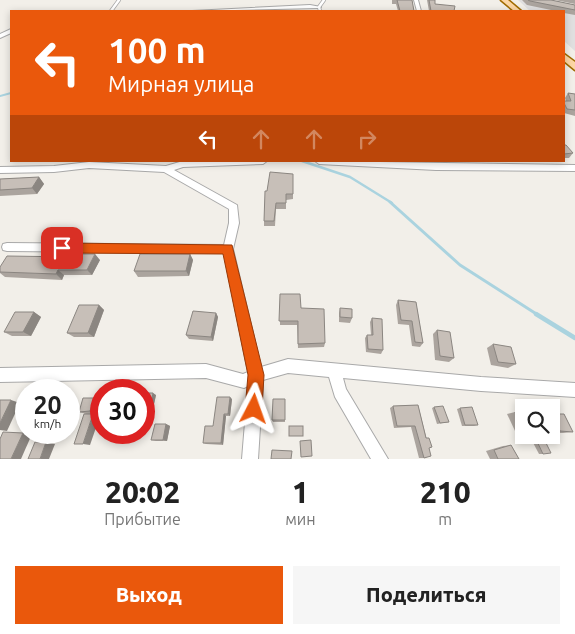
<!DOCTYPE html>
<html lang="ru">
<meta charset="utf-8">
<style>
:root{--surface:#fff;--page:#f6f6f6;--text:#222;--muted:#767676;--accent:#ea580c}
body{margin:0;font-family:Ubuntu,sans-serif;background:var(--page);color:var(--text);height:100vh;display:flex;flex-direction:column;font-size:19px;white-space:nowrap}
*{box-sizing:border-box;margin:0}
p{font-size:16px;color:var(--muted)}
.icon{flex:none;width:28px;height:28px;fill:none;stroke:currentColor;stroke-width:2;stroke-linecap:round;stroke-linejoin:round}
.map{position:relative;height:459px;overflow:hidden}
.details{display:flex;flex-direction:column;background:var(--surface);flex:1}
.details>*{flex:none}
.top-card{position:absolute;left:10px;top:10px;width:555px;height:152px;border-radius:0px;box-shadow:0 2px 8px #0003;background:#ea580c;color:#fff;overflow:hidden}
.buttons{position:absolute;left:515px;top:399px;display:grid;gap:10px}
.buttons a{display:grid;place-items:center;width:45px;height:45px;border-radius:0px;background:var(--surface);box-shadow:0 2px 8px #0003;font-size:25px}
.speed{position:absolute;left:15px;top:379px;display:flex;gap:10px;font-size:25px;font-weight:700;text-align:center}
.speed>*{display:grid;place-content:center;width:65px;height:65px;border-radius:50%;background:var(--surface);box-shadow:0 2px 8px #0003;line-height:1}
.speed small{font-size:12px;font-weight:400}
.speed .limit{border:8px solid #d22;background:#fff;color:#111}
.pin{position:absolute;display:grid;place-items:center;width:42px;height:42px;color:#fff;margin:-21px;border-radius:10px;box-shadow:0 2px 8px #0006}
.me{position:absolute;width:55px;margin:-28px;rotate:4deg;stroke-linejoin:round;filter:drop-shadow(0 0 4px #0008)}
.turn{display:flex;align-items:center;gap:18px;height:105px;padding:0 15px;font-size:22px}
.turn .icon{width:65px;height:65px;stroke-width:2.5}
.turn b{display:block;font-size:35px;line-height:42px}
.lanes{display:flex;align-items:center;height:48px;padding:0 15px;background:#0003;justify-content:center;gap:25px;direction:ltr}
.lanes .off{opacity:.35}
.eta{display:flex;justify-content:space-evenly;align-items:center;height:85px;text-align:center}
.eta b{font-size:30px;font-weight:800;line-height:35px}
.button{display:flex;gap:10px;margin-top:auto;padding:10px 15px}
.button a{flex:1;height:58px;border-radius:0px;background:var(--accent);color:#fff;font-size:20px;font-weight:800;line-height:58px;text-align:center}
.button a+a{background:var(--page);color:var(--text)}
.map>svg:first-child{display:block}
.residential{fill:#e0dfdf}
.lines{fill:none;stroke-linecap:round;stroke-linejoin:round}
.stream-far3{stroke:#aad3df;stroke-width:2}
.stream-far2{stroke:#aad3df;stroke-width:2.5}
.stream-far1{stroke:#aad3df;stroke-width:3}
.stream{stroke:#aad3df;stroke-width:4.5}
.service-casing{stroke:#a9a9a9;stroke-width:4}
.minor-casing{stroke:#a9a9a9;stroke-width:2}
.primary-casing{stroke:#a06b00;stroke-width:3}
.service{stroke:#fff;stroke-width:2.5}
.minor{fill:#fff;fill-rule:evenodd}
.primary{fill:#fcd6a4;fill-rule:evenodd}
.wall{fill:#aba49e}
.shaded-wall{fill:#8b8681}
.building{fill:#c7bfb8;stroke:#8b8681}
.route{fill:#ea580c;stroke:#983908}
</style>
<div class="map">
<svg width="575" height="459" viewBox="0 0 575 459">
<rect width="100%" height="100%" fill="#f2efe9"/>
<!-- residential -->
<path class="residential" d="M518,0H530L575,9V51L564,41V11H530Z"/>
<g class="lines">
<!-- stream-far3 -->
<path class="stream-far3" d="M0,96L11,93"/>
<!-- stream-far2 -->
<path class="stream-far2" d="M302,161L350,177L392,203"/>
<!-- stream-far1 -->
<path class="stream-far1" d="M390,202L460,265L538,315"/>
<!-- stream -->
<path class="stream" d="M536,314L575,338"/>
<defs>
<g id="service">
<path d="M111,11L119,0"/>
<path d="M320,11L319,7L324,0"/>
</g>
<g id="minor">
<path d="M414,0H418L421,11H417Z"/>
<path d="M310,5L321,7L319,8L192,11Z"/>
<path d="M11,29V33L0,38V34Z"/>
<path d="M183,161H267L263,164L183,167L174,170L237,205L239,223L233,249L261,367L288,359L481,377L575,383V397L481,391L343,378L346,389L388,459H371L335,397L329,377L288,373L263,380L258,459H242L248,386L244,388L206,378L0,382V368L206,364L243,374L248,372L224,253L7,251L3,250L2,247L3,244L7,243L224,245L229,223V209L164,172L89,168L54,172L0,173V167L54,166L89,162L166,166Z"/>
<path d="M315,161L575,165V171L436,170L319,164Z"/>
</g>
<g id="primary">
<path d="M501,0H508L521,11H514Z"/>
<path d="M564,54L575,62V70L564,61Z"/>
</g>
</defs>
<!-- service casing -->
<use href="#service" class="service-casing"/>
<!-- minor casing -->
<use href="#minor" class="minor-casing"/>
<!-- primary casing -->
<use href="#primary" class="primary-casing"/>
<!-- service -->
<use href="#service" class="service"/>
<!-- minor -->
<use href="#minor" class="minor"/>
<!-- primary -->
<use href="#primary" class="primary"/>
</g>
<!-- wall -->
<g class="wall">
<path d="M392,0H412L414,11H398L396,4H392Z"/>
<path d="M427,0H435V4L454,11H429Z"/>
<path d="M522,0H551L575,5V15L564,13V11H556L527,5Z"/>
<path d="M555,0H575V4Z"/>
<path d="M568,93L575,94V116L564,113V101H566L565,98Z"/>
<path d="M564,145L573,153L569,158H564Z"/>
<path d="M293,174V199L286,200V209H276L275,226H264V221L267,191Z"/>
<path d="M39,177L44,184L37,194L0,196V179Z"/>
<path d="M190,254L193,260L189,276L138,277L134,271Z"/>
<path d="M100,260L92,275H64L62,280L5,277L0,273V267Z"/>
<path d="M280,294L301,308L325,343L324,347L298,348L297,325H280Z"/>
<path d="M398,300L416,302L423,343L420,347L412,346L409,325L398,324L396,305Z"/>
<path d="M99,305L104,310L94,337H74L67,333Z"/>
<path d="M340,308L352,318L350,323L339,322V313Z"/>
<path d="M34,312L41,317L31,336H12L4,332Z"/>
<path d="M216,313L218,317L213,341L189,339L186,335Z"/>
<path d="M372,318L383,350L381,354L366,352L365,338L367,335H371L370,322Z"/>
<path d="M437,330L454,358L449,362L435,360L433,334Z"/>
<path d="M493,344L516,364L508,368L491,365L487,348Z"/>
<path d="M144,395H156L152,413L144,414Z"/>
<path d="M232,399L230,416H226L223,445L206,444L203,443L213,426Z"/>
<path d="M285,399V422H273L272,420Z"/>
<path d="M101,400L97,414H86L79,412Z"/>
<path d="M418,405L429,448L424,458H419L411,427L394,428L390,408L393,406Z"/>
<path d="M434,407L449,422L437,424L432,408Z"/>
<path d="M460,408L478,425L474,426H462L457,409Z"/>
<path d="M524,411V432L516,433L507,414L515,412Z"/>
<path d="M551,414H564L573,432L563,433H551Z"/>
<path d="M166,424L170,426L167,441H156L151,440Z"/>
<path d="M529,435H542L543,454H539Z"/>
<path d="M511,445L519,459H490L486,451L503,446Z"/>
</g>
<!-- shaded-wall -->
<g class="shaded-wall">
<path d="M39,177L44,184L37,194L32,188Z"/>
<path d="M95,254L100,260L92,275L87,270Z"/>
<path d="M190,254L193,260L189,276L186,271Z"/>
<path d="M58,270L64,275L62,280L56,274Z"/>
<path d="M99,305L104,310L94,337L88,333Z"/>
<path d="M34,312L41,317L31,336L23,332Z"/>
<path d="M216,313L218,317L213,341L211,337Z"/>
<path d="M153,393L156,395L152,413L149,412Z"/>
<path d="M230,397L232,399L230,416L228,414Z"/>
<path d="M94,398L101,400L97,414L90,411Z"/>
<path d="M11,400L20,403L7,431L0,430V423Z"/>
<path d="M93,414L100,416L90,445L83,444Z"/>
<path d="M224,414L226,416L223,445L221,443Z"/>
<path d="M166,424L170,426L167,441L163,440Z"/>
<path d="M23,433L32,434L21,459H11Z"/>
<path d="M46,442L55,444L49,459H40Z"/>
</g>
<!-- building -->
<g class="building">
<path d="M397,0H412L414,11H400Z"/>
<path d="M429,0H435V4L455,6L454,11H431Z"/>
<path d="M528,0H551L575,5V10L530,1Z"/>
<path d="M568,93L575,94V110L567,109L564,103V101H571Z"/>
<path d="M564,145H566L573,153L564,154Z"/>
<path d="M270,172L293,174V194H286V203H276L274,221H264L265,191H267Z"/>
<path d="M39,177L32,188L0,190V179Z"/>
<path d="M75,254H95L87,270H58L56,274L0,272V267L7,256L74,257Z"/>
<path d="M140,254H190L186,271H134Z"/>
<path d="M280,294H300L301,308L324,309L325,343L298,344V321H279Z"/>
<path d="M398,300L416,302L423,343L415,342L412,321L401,320Z"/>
<path d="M79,305H99L88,333H67Z"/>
<path d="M340,308L352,309V318L340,317Z"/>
<path d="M193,311L216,313L211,337L186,335Z"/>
<path d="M15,312H34L23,332H4Z"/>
<path d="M372,318L382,319L383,350L368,349L367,335H373Z"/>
<path d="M437,330L450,332L454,358L440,356Z"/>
<path d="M493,344L511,347L516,364L498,362Z"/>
<path d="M144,393H153L149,412H144Z"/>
<path d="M217,397H230L228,414H224L221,443H203L205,426H213Z"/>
<path d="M83,398H94L90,411L79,412Z"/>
<path d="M273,399H285V420H272Z"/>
<path d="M0,400H11L0,423Z"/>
<path d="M418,405L426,438H429L432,447L429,448L431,456L424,458L415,426H397L393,406Z"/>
<path d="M443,406L449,422L440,423L434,407Z"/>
<path d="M472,407L478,425H465L460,408Z"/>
<path d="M524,411V431L515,412Z"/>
<path d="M84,414H93L83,444H74Z"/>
<path d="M552,414H564L573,432L560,431Z"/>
<path d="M155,424H166L163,440H151Z"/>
<rect x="289" y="426" width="14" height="10"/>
<path d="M3,432L23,433L11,459H0V439Z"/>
<path d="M534,435H542L551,453L543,454Z"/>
<path d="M311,440L312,456L301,457L300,441Z"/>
<path d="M35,442H46L40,459H28Z"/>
<path d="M511,445L519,459H498L494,450Z"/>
<path d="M272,450L292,451L291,459H271Z"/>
</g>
<!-- route -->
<path class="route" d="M62,243L232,245L264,375L262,409L259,415L254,417L248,415L245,409L248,375L223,254L62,253L56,248Z"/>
</svg>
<div class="buttons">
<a><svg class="icon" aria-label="search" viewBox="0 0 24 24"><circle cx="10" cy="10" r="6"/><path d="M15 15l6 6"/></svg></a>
</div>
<div class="speed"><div>20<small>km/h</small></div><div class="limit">30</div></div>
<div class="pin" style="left:62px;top:248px;background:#d93025"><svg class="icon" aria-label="arrive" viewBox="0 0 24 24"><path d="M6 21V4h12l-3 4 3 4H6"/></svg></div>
<svg class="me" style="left:254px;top:409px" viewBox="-20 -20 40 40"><path d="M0-17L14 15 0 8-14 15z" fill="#ea580c" stroke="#fff" stroke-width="4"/></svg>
<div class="top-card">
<div class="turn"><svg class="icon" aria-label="left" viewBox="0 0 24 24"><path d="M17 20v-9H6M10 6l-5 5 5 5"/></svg><div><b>100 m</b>Мирная улица</div></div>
<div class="lanes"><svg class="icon" aria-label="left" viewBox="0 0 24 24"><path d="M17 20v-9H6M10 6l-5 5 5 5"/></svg><svg class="icon off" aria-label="ahead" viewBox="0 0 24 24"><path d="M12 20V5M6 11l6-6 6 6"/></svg><svg class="icon off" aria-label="ahead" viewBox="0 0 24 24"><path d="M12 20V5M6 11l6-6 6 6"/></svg><svg class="icon off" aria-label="right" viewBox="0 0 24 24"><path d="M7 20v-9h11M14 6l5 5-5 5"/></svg></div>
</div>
</div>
<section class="details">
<div class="eta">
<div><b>20:02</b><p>Прибытие</p></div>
<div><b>1</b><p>мин</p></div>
<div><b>210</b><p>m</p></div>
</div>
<div class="button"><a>Выход</a><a>Поделиться</a></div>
</section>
